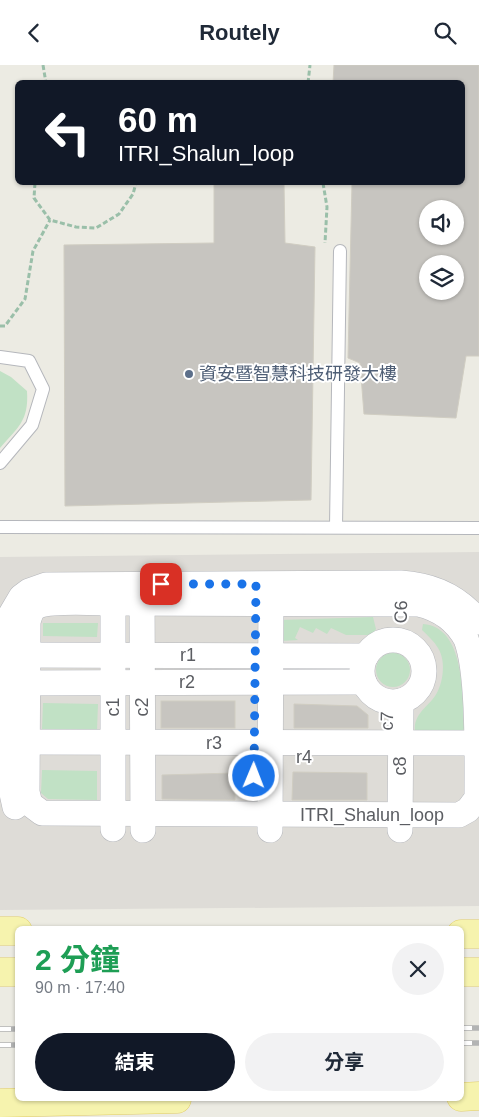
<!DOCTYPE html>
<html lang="zh-TW">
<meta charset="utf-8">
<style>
:root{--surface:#fff;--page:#f2f2f3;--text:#1f2937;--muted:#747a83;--accent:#111827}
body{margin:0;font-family:Helvetica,"Noto Sans TC",sans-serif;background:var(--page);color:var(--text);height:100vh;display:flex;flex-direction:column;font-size:19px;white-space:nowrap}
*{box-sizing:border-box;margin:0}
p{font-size:16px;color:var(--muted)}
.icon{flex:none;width:28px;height:28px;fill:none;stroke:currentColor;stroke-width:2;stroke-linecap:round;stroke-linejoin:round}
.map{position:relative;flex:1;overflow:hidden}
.side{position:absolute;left:15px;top:861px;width:449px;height:175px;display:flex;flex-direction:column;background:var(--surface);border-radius:8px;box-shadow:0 1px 4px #0004}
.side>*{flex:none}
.banner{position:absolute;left:15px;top:15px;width:450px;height:105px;border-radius:8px;box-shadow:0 1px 4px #0004;background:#111827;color:#fff;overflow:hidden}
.tools{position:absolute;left:419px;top:135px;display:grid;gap:10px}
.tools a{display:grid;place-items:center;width:45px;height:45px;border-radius:50%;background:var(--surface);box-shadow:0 1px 4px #0004;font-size:25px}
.pin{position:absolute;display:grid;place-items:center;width:42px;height:42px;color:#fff;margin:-21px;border-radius:10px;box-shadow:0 2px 8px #0006}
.me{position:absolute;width:55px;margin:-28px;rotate:1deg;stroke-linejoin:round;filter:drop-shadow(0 0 4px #0008)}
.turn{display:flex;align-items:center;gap:18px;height:105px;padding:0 20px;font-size:22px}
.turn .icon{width:65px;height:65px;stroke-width:2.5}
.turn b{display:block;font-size:35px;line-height:42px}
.round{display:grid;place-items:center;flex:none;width:52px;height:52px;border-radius:26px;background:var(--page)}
.headline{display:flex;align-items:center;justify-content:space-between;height:85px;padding:0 20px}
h1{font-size:30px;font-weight:700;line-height:38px;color:#1e9e55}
.primary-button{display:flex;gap:10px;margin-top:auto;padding:10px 20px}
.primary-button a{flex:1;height:58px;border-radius:30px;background:var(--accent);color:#fff;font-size:20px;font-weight:700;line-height:58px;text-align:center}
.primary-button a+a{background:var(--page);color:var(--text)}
header{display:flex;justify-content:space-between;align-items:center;height:65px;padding:0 20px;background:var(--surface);font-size:22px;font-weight:700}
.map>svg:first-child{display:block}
.industrial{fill:#dedcd7}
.green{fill:#c1e1c5}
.building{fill:#c7c5c0;stroke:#d0cdc2;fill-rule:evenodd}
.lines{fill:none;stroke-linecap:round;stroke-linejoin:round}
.service-casing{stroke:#b5b7bc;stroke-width:14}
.minor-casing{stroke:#b5b7bc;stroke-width:26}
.primary-casing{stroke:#e2cd66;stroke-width:29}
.path{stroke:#9abfa9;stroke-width:3;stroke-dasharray:5 2.5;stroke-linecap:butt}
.service{stroke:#fff;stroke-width:12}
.minor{stroke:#fff;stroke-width:25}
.primary{stroke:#f6f3ae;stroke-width:28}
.rail-casing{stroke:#b3b4b4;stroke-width:5.5}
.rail{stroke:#fff;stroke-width:4;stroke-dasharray:11;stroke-linecap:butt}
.route{stroke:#1a73e8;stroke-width:9;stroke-dasharray:0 16.2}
.service-dot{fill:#5c6f8a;stroke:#fff;stroke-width:2}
.labels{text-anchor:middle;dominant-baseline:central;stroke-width:4;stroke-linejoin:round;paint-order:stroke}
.service-label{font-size:18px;fill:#4e5e75;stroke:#fff;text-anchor:start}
.street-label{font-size:18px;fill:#5b5d62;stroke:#fff}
</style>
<header><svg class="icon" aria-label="back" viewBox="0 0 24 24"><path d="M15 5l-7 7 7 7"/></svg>Routely<svg class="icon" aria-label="search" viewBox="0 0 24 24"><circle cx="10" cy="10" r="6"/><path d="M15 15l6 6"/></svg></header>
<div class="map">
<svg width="479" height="1052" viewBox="0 0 479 1052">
<rect width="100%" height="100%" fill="#ecebe3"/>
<!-- industrial -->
<path class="industrial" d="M479,487V841L0,845V492Z"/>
<!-- green -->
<g class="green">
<path d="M0,306L11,312L27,326C29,356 18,362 0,383Z"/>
<path d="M373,552L376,564L372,570H346L331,563L327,569L316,563L313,568L300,562L295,573L298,575L281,576L280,555Z"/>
<path d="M43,558H98L97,572L43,571Z"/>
<path d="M423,559C466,562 462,633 464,663L463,666H416L415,665C414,651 424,644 432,635C443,623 447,597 438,583C434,576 428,571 422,565Z"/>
<circle cx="393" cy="605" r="17"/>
<path d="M43,638L98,639L97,665L42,664Z"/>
<path d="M42,705L97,706V735L48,734L41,728Z"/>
</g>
<!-- building -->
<g class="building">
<path d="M334,0H479V291H466L456,353L364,349L360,298L348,293L352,118H462V18H333ZM428,144H455V171H428ZM428,199H455V226H428Z"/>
<path d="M214,118H284L285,178L315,182L311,435L65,441L64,180L214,178Z"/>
<rect x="161" y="636" width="74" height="27"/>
<path d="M294,639L357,641L368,650V663H294Z"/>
<path d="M293,707L367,708V735H292Z"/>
<path d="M235,708V735L162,734V710Z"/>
</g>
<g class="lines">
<defs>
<g id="service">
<path d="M0,292L29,296L43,324L32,360L0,398"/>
<path d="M0,462L479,463"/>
<path d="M336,462L340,186"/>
</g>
<g id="minor">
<path d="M113,521V764"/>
<path d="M142,523L143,765"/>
<path d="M113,538L419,539C440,544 456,555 466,574C479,607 477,694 477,733L468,745L459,750L42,748L30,739L27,727L28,557C30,550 31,544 38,541C52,535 96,538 113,538Z"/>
<circle cx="393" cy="606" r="31"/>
<path d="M11,590L366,591"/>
<path d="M10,618L364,617"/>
<path d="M12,677L479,678"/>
<path d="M15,742L11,724L9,691L11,549L21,532L29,526L46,520L401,518C433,520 459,532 479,557"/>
<path d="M270,765L271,523"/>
<path d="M400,765L401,636"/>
</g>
<g id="primary">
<path d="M0,866H18"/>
<path d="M461,869H479"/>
<path d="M0,907H18"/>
<path d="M461,907H479"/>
<path d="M461,1032L479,1031"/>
<path d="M0,1038L177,1034"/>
</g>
</defs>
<!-- service casing -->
<use href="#service" class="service-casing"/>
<!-- minor casing -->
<use href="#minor" class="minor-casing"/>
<!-- primary casing -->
<use href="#primary" class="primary-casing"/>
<!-- path -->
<g class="path">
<path d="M43,0L46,18"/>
<path d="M308,18L310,0"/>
<path d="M35,118L34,133L50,155L76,162L96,163L119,149L133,129L136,118"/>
<path d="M323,118L327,142L325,178"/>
<path d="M0,261H5L25,234L33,186L50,155"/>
</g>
<!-- service -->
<use href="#service" class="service"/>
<!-- minor -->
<use href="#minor" class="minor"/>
<!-- primary -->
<use href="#primary" class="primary"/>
<defs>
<g id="rail">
<path d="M461,963H479"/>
<path d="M0,964H18"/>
<path d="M461,978H479"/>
<path d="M0,980H18"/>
</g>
</defs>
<!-- rail casing -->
<use href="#rail" class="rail-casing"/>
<!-- rail -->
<use href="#rail" class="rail"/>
</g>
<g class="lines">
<!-- route -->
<path class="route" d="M161,519H256L254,711"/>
</g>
<!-- markers -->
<circle class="service-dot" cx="189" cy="309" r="5"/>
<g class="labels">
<!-- service labels -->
<g class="service-label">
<text x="199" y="309">資安暨智慧科技研發大樓</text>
</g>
<!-- street labels -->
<g class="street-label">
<text transform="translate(401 547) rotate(-89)">C6</text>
<text x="188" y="590">r1</text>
<text x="187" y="617">r2</text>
<text transform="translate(113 642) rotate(-90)">c1</text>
<text transform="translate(142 642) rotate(-90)">c2</text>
<text transform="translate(387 656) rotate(-89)">c7</text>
<text x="214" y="678">r3</text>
<text x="304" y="692">r4</text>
<text transform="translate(400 701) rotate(-90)">c8</text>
<text x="372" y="750">ITRI_Shalun_loop</text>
</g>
</g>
</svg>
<div class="tools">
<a><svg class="icon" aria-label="sound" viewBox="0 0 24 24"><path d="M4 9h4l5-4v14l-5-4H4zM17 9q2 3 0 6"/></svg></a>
<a><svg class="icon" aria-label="layers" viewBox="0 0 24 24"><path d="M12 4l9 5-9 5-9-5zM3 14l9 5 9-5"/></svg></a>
</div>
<div class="pin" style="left:161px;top:519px;background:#d93025"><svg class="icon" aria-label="arrive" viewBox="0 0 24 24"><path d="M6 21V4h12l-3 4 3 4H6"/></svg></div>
<svg class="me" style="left:254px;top:711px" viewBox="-20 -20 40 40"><circle r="17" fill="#1a73e8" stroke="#fff" stroke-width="3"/><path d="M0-11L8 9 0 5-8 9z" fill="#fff"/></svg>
<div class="banner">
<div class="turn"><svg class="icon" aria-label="left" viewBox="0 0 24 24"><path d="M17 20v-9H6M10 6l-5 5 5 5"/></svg><div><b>60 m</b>ITRI_Shalun_loop</div></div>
</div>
<section class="side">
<div class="headline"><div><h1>2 分鐘</h1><p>90 m · 17:40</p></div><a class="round"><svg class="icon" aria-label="close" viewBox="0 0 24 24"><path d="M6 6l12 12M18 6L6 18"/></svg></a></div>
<div class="primary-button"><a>結束</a><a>分享</a></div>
</section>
</div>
